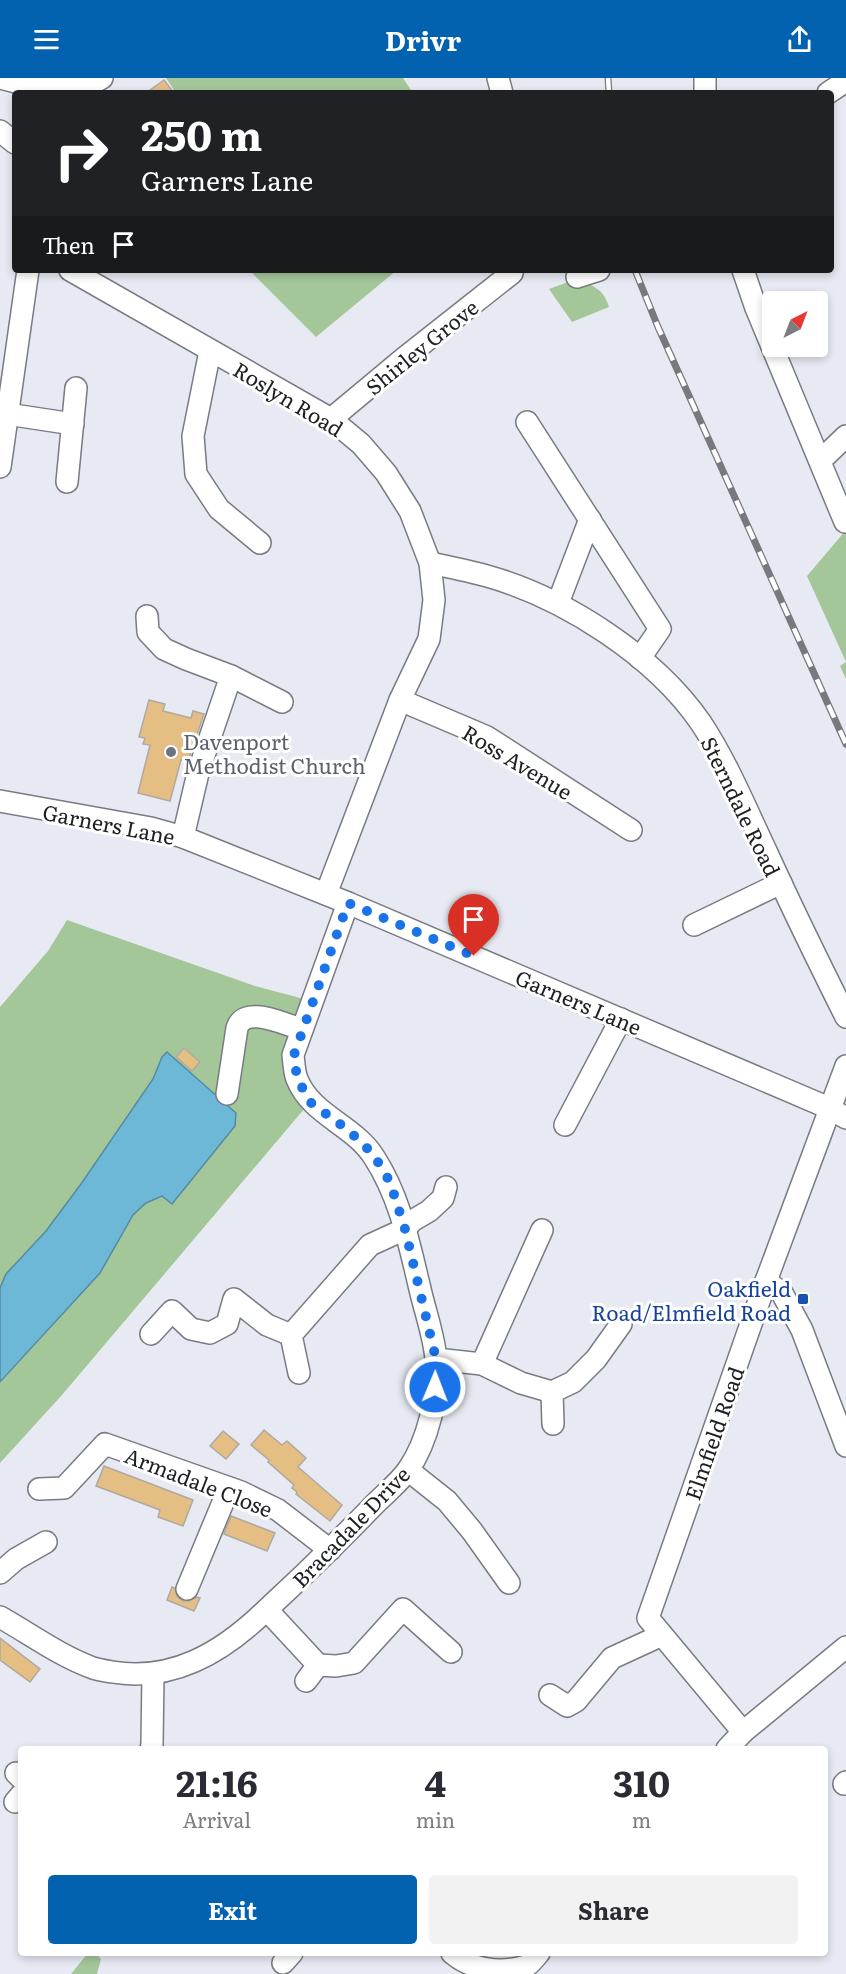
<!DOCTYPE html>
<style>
:root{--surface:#fff;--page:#f2f2f3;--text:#2b2b33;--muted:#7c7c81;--accent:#0262af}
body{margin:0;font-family:Literata,serif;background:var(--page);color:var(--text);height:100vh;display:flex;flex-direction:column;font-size:22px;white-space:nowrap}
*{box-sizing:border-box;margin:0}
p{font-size:20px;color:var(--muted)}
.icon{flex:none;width:33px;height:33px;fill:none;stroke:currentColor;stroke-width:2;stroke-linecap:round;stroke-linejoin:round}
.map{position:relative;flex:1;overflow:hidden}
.details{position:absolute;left:18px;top:1668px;width:810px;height:210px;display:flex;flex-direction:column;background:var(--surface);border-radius:6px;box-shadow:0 3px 9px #0003}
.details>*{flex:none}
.banner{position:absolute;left:12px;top:12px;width:822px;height:183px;border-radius:6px;box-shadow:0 3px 9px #0003;background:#202124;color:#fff;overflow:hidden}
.needle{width:39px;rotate:42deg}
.fabs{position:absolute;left:762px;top:213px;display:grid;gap:12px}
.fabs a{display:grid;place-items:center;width:66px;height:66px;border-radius:6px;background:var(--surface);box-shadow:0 3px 9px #0003;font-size:30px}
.pin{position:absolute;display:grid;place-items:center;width:51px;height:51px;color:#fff;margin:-62px -26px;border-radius:50% 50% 50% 0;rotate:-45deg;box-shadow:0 0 6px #0007}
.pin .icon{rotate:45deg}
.me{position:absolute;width:66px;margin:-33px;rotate:1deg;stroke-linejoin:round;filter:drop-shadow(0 0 4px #0008)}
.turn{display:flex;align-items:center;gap:21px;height:126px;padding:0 30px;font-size:27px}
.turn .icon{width:78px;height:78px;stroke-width:2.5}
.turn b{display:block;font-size:42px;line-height:51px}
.then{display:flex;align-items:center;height:57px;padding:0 30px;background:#0003;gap:12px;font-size:22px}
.eta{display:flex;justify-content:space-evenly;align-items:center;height:102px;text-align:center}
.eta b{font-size:36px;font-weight:700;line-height:42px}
.primary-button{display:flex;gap:12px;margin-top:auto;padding:12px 30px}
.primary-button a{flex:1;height:69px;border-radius:6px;background:var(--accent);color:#fff;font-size:24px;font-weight:700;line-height:69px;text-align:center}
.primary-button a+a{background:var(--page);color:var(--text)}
header{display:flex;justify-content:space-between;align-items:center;height:78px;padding:0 30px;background:var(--accent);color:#fff;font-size:27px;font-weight:700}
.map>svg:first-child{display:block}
.green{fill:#a4c79a}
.water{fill:#6db8d7;stroke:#558aa1;stroke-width:1.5}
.building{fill:#e5be84;stroke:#aea9a2;stroke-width:1.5}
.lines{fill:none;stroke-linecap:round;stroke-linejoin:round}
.minor-casing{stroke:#797b83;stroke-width:24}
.minor{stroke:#fff;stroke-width:21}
.rail-casing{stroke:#78797f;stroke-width:7}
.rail{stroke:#fff;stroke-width:4.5;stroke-dasharray:14;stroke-linecap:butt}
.route{stroke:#1a73e8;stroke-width:10;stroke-dasharray:0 18}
.worship-dot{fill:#6b7280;stroke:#fff;stroke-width:2}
.transit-dot{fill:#1a4fb4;stroke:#fff;stroke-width:2}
.labels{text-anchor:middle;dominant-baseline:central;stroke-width:6;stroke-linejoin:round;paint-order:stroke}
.street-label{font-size:21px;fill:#1e1f22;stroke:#fff}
.worship-label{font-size:21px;fill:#5b616d;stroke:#fff;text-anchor:start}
.transit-label{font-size:21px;fill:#164399;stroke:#fff;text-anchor:end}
</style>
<header><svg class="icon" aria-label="menu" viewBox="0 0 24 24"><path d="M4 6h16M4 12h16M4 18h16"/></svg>Drivr<svg class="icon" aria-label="share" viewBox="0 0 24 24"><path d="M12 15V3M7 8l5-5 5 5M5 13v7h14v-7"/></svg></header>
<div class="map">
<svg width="846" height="1896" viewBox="0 0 846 1896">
<rect width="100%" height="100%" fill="#e8eaf3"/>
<!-- green -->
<g class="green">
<path d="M166,0H403L413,15H176Z"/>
<path d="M249,192H397L316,259Z"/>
<path d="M571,203L574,210L589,206C601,212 605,217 609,229L572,244L549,211Z"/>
<path d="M846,452V601L840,588L846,584L807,498Z"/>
<path d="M67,842L255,908L304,921L294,977L310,1024L62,1317L0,1385V1305L100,1195L133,1137L146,1125L162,1118L173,1126L162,979L153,1001L81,1106L46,1153L6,1196L0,1210V929L48,873Z"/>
<path d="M88,1875H95L101,1881L97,1896H71Z"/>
</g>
<!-- water -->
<path class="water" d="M167,974L236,1035L235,1048L172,1126L162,1118L146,1125L133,1137L100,1195L0,1304V1210L6,1196L46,1153L81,1106L153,1001L162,979Z"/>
<!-- building -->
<g class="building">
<path d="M164,2L174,15H146Z"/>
<path d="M149,622L165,626L163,633L191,640L193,633L204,636L188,683L181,682L170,723L138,715L150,667L143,666L145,660L139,659Z"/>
<path d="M184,970L200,984L192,993L176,979Z"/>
<path d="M264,1352L282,1367L287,1363L306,1380L298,1389L342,1427L330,1443L296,1416L297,1414L292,1410L294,1407L268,1384L269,1382L251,1367Z"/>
<path d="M223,1353L239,1366L226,1381L210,1368Z"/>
<path d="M104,1388L193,1422L183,1448L158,1439L160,1432L96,1408Z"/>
<path d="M231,1438L275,1455L267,1473L224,1456Z"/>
<path d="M172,1509L175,1510L177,1518L183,1523H189L197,1519L200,1520L194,1533L167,1522Z"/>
<path d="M0,1560L40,1591L30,1604L0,1582Z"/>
</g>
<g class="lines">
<defs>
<g id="minor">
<path d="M1,0C32,9 72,18 102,0"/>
<path d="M498,0L502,15"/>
<path d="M705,15V0"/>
<path d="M828,15L846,3"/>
<path d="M0,53L15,65"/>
<path d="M70,192L331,341L361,366L386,395L410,433L430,485L434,522L429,561L400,622L326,816"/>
<path d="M743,192L756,230L845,444"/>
<path d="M577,199L599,192"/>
<path d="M210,273L193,358L196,396L219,431L260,465"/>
<path d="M7,336L73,346"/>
<path d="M331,341L403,281L512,195"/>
<path d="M527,344L660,551L640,580"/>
<path d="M820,383L846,358"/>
<path d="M0,389L28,192"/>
<path d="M67,404L76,310"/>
<path d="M430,485C449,489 469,493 487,498C565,520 655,578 701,645C728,686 746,731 767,775C792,830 819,885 846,939"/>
<path d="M558,525L590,441"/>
<path d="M147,538L148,554L164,571L186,581L231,598L282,624"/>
<path d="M400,622L487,659L631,752"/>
<path d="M0,723L151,750L183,759L348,825L829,1030L846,1040"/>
<path d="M183,759L198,695L231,598"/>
<path d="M694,847L781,805"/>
<path d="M227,1016L237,950C245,926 285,947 302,951"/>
<path d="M565,1047L621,941"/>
<path d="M766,1203L782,1215L802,1252L846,1368"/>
<path d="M151,1256L172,1233L191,1251L210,1255L227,1246L234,1221L267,1247L291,1257"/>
<path d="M436,1281L482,1286L521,1305L552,1314L573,1304L596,1281L621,1246"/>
<path d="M482,1286L542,1152"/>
<path d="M299,1295L291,1257L370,1167L405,1151L412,1143L429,1133L443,1120L446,1109"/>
<path d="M552,1314L553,1346"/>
<path d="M408,1392L447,1423L472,1453L509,1505"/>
<path d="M39,1411L64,1410L105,1366L241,1414L278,1432L330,1472"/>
<path d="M0,1495L16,1481L46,1464"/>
<path d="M187,1511L229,1410"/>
<path d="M267,1532L318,1587L306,1603"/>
<path d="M0,1539C30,1556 60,1578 93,1590C99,1592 106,1593 112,1594C172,1604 221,1575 263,1535C300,1501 336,1466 371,1430C382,1418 398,1406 408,1392C428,1363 439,1317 436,1281C434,1258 425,1233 420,1211C409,1165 400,1119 374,1079C354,1047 311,1037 297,1001C294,994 294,984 293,977L348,825"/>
<path d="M318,1587L336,1588L354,1585L403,1531L451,1574"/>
<path d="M550,1617L567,1628L576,1623L612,1580L662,1557"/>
<path d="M743,1654L648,1540L766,1203L846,988"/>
<path d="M151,1671L152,1666L153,1596"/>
<path d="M727,1671L743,1654L846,1569"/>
<path d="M16,1695L21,1700"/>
<path d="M844,1706L846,1704"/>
<path d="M15,1724L21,1717"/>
<path d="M452,1875C472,1892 500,1896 526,1888C531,1886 535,1879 539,1875"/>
<path d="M283,1885L292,1875"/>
</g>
</defs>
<!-- minor casing -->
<use href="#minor" class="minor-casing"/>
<!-- minor -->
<use href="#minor" class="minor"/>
<defs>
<g id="rail">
<path d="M608,0L609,15"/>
<path d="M635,192L658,249L846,666"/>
</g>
</defs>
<!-- rail casing -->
<use href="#rail" class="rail-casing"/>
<!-- rail -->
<use href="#rail" class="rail"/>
</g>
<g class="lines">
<!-- route -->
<path class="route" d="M435,1309L436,1281L405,1151L390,1104L373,1076L348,1052L310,1024L297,1000L294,977L348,825L474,878"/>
</g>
<!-- markers -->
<circle class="worship-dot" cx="171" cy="674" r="6"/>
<rect class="transit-dot" x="797" y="1215" width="12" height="12" rx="3"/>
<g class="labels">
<!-- street labels -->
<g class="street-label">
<text transform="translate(421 268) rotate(-39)">Shirley Grove</text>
<text transform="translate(289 320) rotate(31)">Roslyn Road</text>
<text transform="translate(518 683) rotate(31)">Ross Avenue</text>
<text transform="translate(742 728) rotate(64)">Sterndale Road</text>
<text transform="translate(109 745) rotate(11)">Garners Lane</text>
<text transform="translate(579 923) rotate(23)">Garners Lane</text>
<text transform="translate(713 1355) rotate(-71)">Elmfield Road</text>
<text transform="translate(199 1403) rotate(21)">Armadale Close</text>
<text transform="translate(350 1448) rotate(-46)">Bracadale Drive</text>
</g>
<!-- worship labels -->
<g class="worship-label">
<text x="183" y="662">Davenport<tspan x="183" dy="24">Methodist Church</tspan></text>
</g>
<!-- transit labels -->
<g class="transit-label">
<text x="791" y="1209">Oakfield<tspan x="791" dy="24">Road/Elmfield Road</tspan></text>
</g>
</g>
</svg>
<div class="fabs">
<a><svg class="needle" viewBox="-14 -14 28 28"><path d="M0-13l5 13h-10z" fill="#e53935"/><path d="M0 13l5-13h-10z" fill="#7c7c81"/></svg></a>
</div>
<div class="pin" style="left:474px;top:878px;background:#d93025"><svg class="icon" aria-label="arrive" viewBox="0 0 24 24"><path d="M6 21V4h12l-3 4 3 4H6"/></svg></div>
<svg class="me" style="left:435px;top:1309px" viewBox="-20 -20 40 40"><circle r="17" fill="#1a73e8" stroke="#fff" stroke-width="3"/><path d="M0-11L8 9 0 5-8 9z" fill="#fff"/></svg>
<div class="banner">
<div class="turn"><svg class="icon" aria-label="right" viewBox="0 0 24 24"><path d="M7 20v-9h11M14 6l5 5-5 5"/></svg><div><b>250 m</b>Garners Lane</div></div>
<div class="then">Then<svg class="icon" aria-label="arrive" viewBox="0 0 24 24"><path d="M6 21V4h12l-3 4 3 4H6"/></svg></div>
</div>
<section class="details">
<div class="eta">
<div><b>21:16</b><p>Arrival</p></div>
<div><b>4</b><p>min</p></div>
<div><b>310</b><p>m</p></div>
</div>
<div class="primary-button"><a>Exit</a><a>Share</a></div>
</section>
</div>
